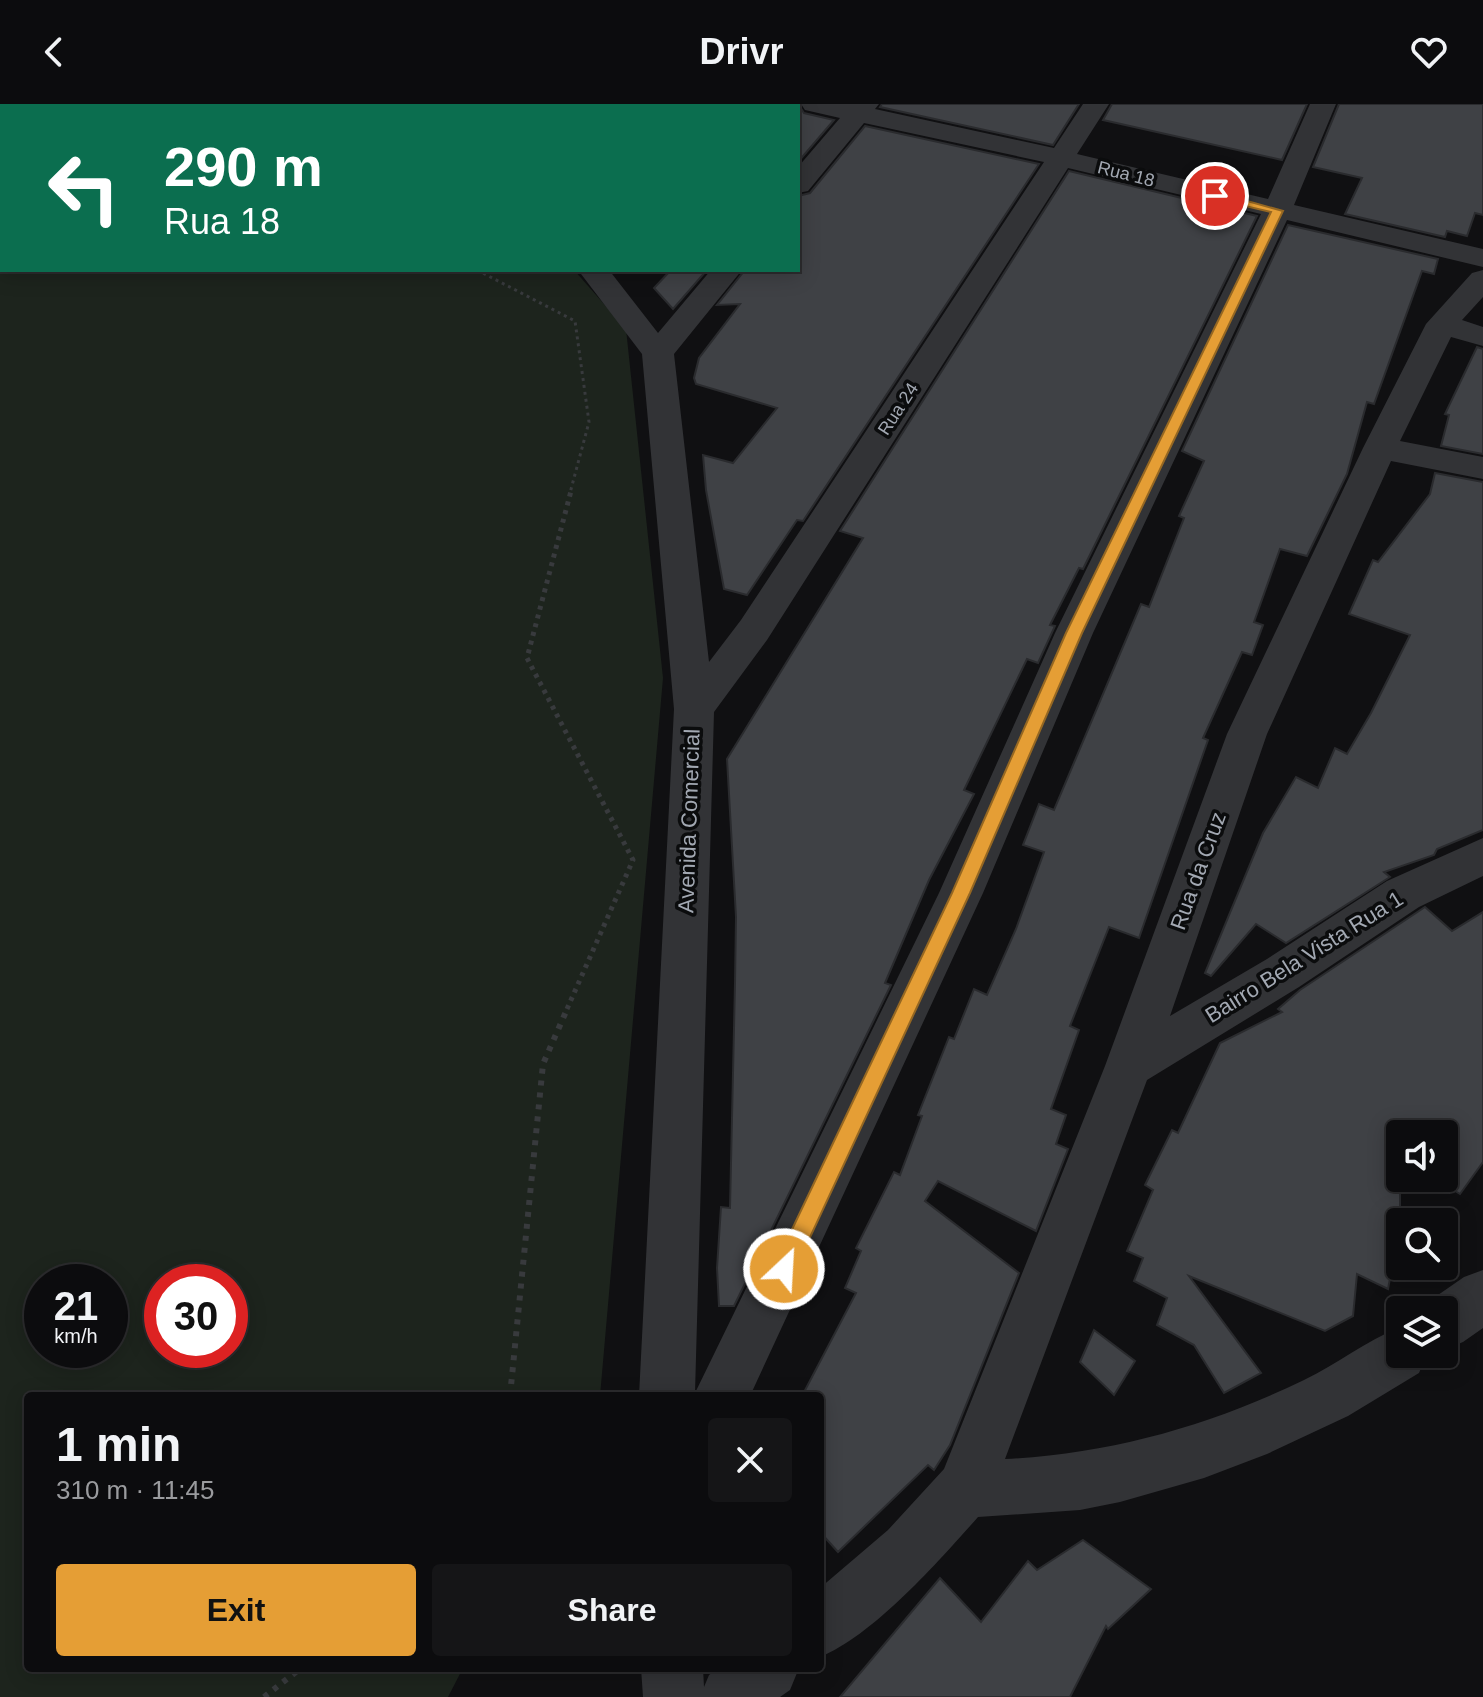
<!DOCTYPE html>
<meta charset="utf-8">
<style>
:root{--surface:#0c0c0e;--page:#151517;--text:#f1f3f6;--muted:#9a9b9e;--line:#2c2c2e;--accent:#e59e35}
body{margin:0;font-family:Helvetica,sans-serif;background:var(--page);color:var(--text);height:100vh;display:flex;flex-direction:column;font-size:30px;white-space:nowrap}
*{box-sizing:border-box;margin:0}
p{font-size:26px;color:var(--muted)}
.icon{flex:none;width:44px;height:44px;fill:none;stroke:currentColor;stroke-width:2;stroke-linecap:round;stroke-linejoin:round}
.map{position:relative;flex:1;overflow:hidden}
.details{position:absolute;left:24px;top:1288px;width:800px;height:280px;display:flex;flex-direction:column;background:var(--surface);border-radius:8px;box-shadow:0 4px 20px #0003,0 0 0 2px var(--line)}
.details>*{flex:none}
.banner{position:absolute;left:0px;top:0px;width:800px;height:168px;box-shadow:0 4px 20px #0003,0 0 0 2px var(--line);background:#0b6e4f;color:#fff;overflow:hidden}
.controls{position:absolute;left:1386px;top:1016px;display:grid;gap:16px}
.controls a{display:grid;place-items:center;width:72px;height:72px;border-radius:8px;background:var(--surface);box-shadow:0 4px 20px #0003,0 0 0 2px var(--line);font-size:40px}
.speed{position:absolute;left:24px;top:1160px;display:flex;gap:16px;font-size:40px;font-weight:700;text-align:center}
.speed>*{display:grid;place-content:center;width:104px;height:104px;border-radius:50%;background:var(--surface);box-shadow:0 4px 20px #0003,0 0 0 2px var(--line);line-height:1}
.speed small{font-size:20px;font-weight:400}
.speed .limit{border:12px solid #d22;background:#fff;color:#111}
.pin{position:absolute;display:grid;place-items:center;width:68px;height:68px;color:#fff;margin:-34px;border:4px solid #fff;border-radius:50%;box-shadow:0 2px 8px #0007}
.me{position:absolute;width:88px;margin:-44px;rotate:25deg;stroke-linejoin:round;filter:drop-shadow(0 0 6px #0008)}
.turn{display:flex;align-items:center;gap:28px;height:168px;padding:0 32px;font-size:36px}
.turn .icon{width:104px;height:104px;stroke-width:2.5}
.turn b{display:block;font-size:56px;line-height:68px}
.round{display:grid;place-items:center;flex:none;width:84px;height:84px;border-radius:8px;background:var(--page)}
.headline{display:flex;align-items:center;justify-content:space-between;height:136px;padding:0 32px}
h1{font-size:48px;font-weight:800;line-height:60px}
.primary-button{display:flex;gap:16px;margin-top:auto;padding:16px 32px}
.primary-button a{flex:1;height:92px;border-radius:8px;background:var(--accent);color:#111;font-size:32px;font-weight:800;line-height:92px;text-align:center}
.primary-button a+a{background:var(--page);color:var(--text)}
header{display:flex;justify-content:space-between;align-items:center;height:104px;padding:0 32px;background:var(--surface);font-size:36px;font-weight:800}
.map>svg:first-child{display:block}
.green{fill:#1d241d;fill-rule:evenodd}
.building{fill:#3f4145;stroke:#2a2b2e;stroke-width:2}
.lines{fill:none;stroke-linecap:round;stroke-linejoin:round}
.path-far2{stroke:#383a3d;stroke-width:3;stroke-dasharray:3 4;stroke-linecap:butt}
.path-far1{stroke:#383a3d;stroke-width:5;stroke-dasharray:4 5;stroke-linecap:butt}
.path{stroke:#383a3d;stroke-width:6;stroke-dasharray:5 7;stroke-linecap:butt}
.street{fill:#323336;fill-rule:evenodd}
.route{fill:#e59e35;stroke:#956722;stroke-width:2}
.labels{text-anchor:middle;dominant-baseline:central;stroke-width:7;stroke-linejoin:round;paint-order:stroke}
.far-street-label{font-size:18px;fill:#a2a8b2;stroke:#0b0c0d}
.street-label{font-size:22px;fill:#a2a8b2;stroke:#0b0c0d}
</style>
<header><svg class="icon" aria-label="back" viewBox="0 0 24 24"><path d="M15 5l-7 7 7 7"/></svg>Drivr<svg class="icon" aria-label="heart" viewBox="0 0 24 24"><path d="M12 20l-8-8c-3-5 5-10 8-4 3-6 11-1 8 4z"/></svg></header>
<div class="map">
<svg width="1483" height="1593" viewBox="0 0 1483 1593">
<rect width="100%" height="100%" fill="#101012"/>
<!-- green -->
<path class="green" d="M0,0L373,2H2V166H574L626,225L663,574L600,1292H28V1564H463L448,1593H0ZM42,1178H110V1246H42ZM162,1178H230V1246H162Z"/>
<!-- building -->
<g class="building">
<path d="M798,0L804,9L834,16L798,58Z"/>
<path d="M882,0H1079L1053,41L880,3Z"/>
<path d="M1112,0H1307L1282,56L1103,16Z"/>
<path d="M1339,0H1483V111L1475,109L1467,132L1447,127L1445,133L1345,110L1362,74L1313,63Z"/>
<path d="M865,22L1039,60L803,417L797,416L747,491L724,485L706,386L703,351L733,359L777,304L696,280L694,274L699,254L740,200L717,201L745,166H798V92L810,89Z"/>
<path d="M1069,67L1257,112L1083,465L1079,464L1050,521L1055,522L1038,559L1027,555L964,686L974,690L929,776L885,879L891,881L734,1202H719L717,1164L721,1103L730,1104L735,879L736,813L727,655L863,434L840,427Z"/>
<path d="M1288,121L1438,155L1434,170L1422,167L1374,300L1367,298L1347,370L1307,452L1280,445L1254,518L1263,521L1252,551L1242,548L1203,634L1208,636L1139,834L1109,823L1070,922L1079,926L1051,1005L1066,1011L1056,1040L1068,1045L1036,1127L938,1077L925,1097L1019,1169L950,1341L934,1366L928,1361L838,1448L820,1428V1292H802L856,1189L845,1184L861,1147L856,1144L894,1068L900,1071L922,1012L918,1011L949,933L954,935L974,885L987,891L1016,825L1044,748L1023,741L1039,700L1054,706L1141,500L1149,503L1184,414L1179,412L1204,357L1182,347Z"/>
<path d="M671,166H707L673,205L654,184Z"/>
<path d="M1477,243L1483,245V350L1441,342L1449,311L1445,310Z"/>
<path d="M1435,369L1483,378V726L1437,745L1434,751L1384,768L1390,773L1286,839L1256,820L1211,872L1205,869L1263,729L1296,673L1318,684L1335,644L1347,650L1371,609L1410,531L1349,510L1373,456L1378,458L1430,390Z"/>
<path d="M1425,803L1452,827L1483,808V1058L1460,1090L1434,1074H1444V1030H1400V1123L1388,1185L1357,1170L1353,1212L1325,1227L1189,1172L1261,1269L1224,1289L1194,1241L1157,1221L1167,1194L1134,1177L1143,1154L1127,1147L1153,1086L1145,1081L1172,1026L1178,1029L1220,939L1282,908L1278,905L1300,886Z"/>
<path d="M1094,1226L1135,1257L1114,1291L1080,1258Z"/>
<path d="M1083,1436L1151,1485L1108,1525L1106,1522L1070,1593H840L940,1474L981,1518L1028,1457L1037,1466Z"/>
</g>
<g class="lines">
<!-- path-far2 -->
<path class="path-far2" d="M477,166L575,217L589,318L570,389"/>
<!-- path-far1 -->
<path class="path-far1" d="M567,905L633,756L527,554L571,387"/>
<!-- path -->
<g class="path">
<path d="M510,1292L543,960L568,903"/>
<path d="M264,1593L301,1564"/>
</g>
<!-- street -->
<g class="street">
<path d="M385,0H414L415,2H386Z"/>
<path d="M629,0H656L628,2Z"/>
<path d="M801,0H879L875,5L1054,44L1083,0H1109L1077,50L1268,95L1310,0H1336L1294,101L1483,145V163L1287,116L1093,529L983,789L750,1292H639L674,605L642,250L578,166H609L658,229L711,166H742L674,250L709,558L741,516L1044,58L864,19L808,87L798,89V63L840,14L805,6ZM1068,64L1261,110L1055,529L939,789L695,1289L714,608L767,536Z"/>
<path d="M1483,166V193L1462,216L1483,223V242L1451,233L1400,337L1483,353V375L1391,357L1267,630L1170,912L1267,855L1387,777L1483,734V772L1419,803L1299,883L1147,976L1005,1355C1110,1350 1209,1322 1304,1276C1337,1260 1366,1237 1400,1223V1250H1427L1419,1269L1348,1312L1267,1350L1204,1374L1120,1398L1080,1406L978,1413C939,1457 874,1531 820,1553V1484L888,1426L944,1365L1105,962L1227,630L1363,344L1426,220L1472,169Z"/>
<path d="M1483,1166V1224L1463,1238L1444,1246V1206H1423L1425,1200L1464,1173Z"/>
<path d="M641,1564H703L704,1583L709,1571L718,1564H799L790,1586L780,1593H643Z"/>
</g>
</g>
<!-- route -->
<path class="route" d="M1215,88L1283,107L1082,529L970,789L792,1172L784,1175L777,1172L774,1165L777,1157L952,789L1066,529L1271,108L1211,94L1210,92Z"/>
<g class="labels">
<!-- far-street labels -->
<g class="far-street-label">
<text transform="translate(1126 70) rotate(14)">Rua 18</text>
<text transform="translate(898 305) rotate(-57)">Rua 24</text>
</g>
<!-- street labels -->
<g class="street-label">
<text transform="translate(689 717) rotate(-88)">Avenida Comercial</text>
<text transform="translate(1198 767) rotate(-70)">Rua da Cruz</text>
<text transform="translate(1304 853) rotate(-32)">Bairro Bela Vista Rua 1</text>
</g>
</g>
</svg>
<div class="controls">
<a><svg class="icon" aria-label="sound" viewBox="0 0 24 24"><path d="M4 9h4l5-4v14l-5-4H4zM17 9q2 3 0 6"/></svg></a>
<a><svg class="icon" aria-label="search" viewBox="0 0 24 24"><circle cx="10" cy="10" r="6"/><path d="M15 15l6 6"/></svg></a>
<a><svg class="icon" aria-label="layers" viewBox="0 0 24 24"><path d="M12 4l9 5-9 5-9-5zM3 14l9 5 9-5"/></svg></a>
</div>
<div class="speed"><div>21<small>km/h</small></div><div class="limit">30</div></div>
<div class="pin" style="left:1215px;top:92px;background:#d93025"><svg class="icon" aria-label="arrive" viewBox="0 0 24 24"><path d="M6 21V4h12l-3 4 3 4H6"/></svg></div>
<svg class="me" style="left:784px;top:1165px" viewBox="-20 -20 40 40"><circle r="17" fill="#e59e35" stroke="#fff" stroke-width="3"/><path d="M0-11L8 9 0 5-8 9z" fill="#fff"/></svg>
<div class="banner">
<div class="turn"><svg class="icon" aria-label="left" viewBox="0 0 24 24"><path d="M17 20v-9H6M10 6l-5 5 5 5"/></svg><div><b>290 m</b>Rua 18</div></div>
</div>
<section class="details">
<div class="headline"><div><h1>1 min</h1><p>310 m · 11:45</p></div><a class="round"><svg class="icon" aria-label="close" viewBox="0 0 24 24"><path d="M6 6l12 12M18 6L6 18"/></svg></a></div>
<div class="primary-button"><a>Exit</a><a>Share</a></div>
</section>
</div>
